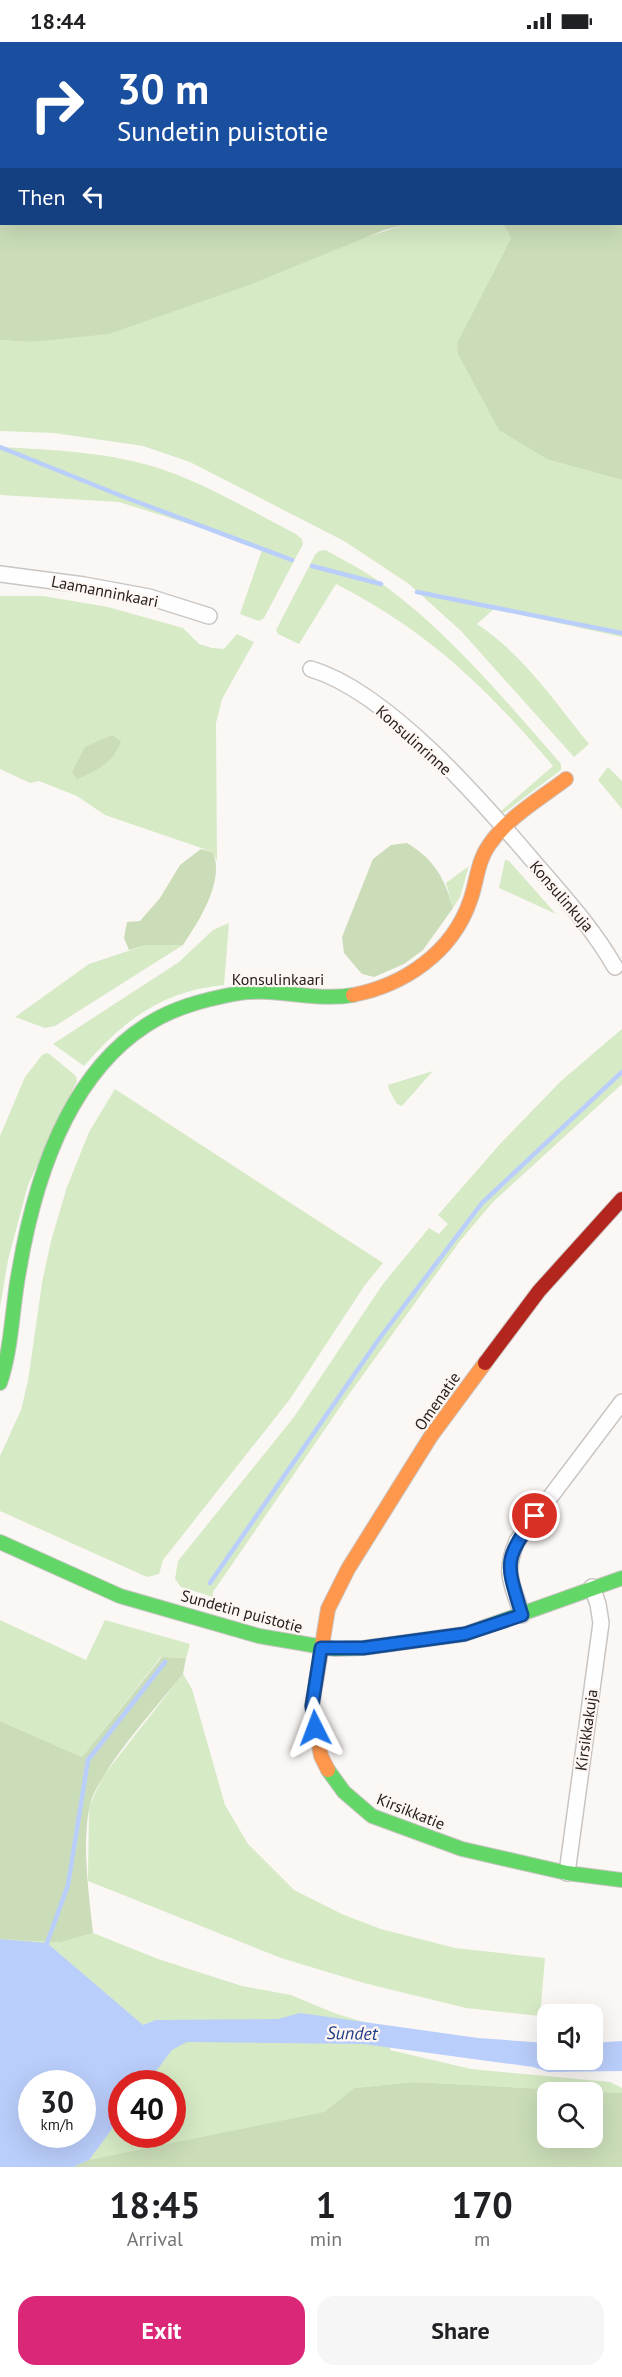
<!DOCTYPE html>
<style>
:root{--surface:#fff;--page:#f6f6f6;--text:#202124;--muted:#757577;--accent:#db2777}
body{margin:0;font-family:"PT Sans",sans-serif;background:var(--page);color:var(--text);height:100vh;display:flex;flex-direction:column;font-size:22px;white-space:nowrap}
*{box-sizing:border-box;margin:0}
p{font-size:20px;color:var(--muted)}
.icon{flex:none;width:33px;height:33px;fill:none;stroke:currentColor;stroke-width:2;stroke-linecap:round;stroke-linejoin:round}
.map{position:relative;height:2125px;overflow:hidden}
.drawer{display:flex;flex-direction:column;background:var(--surface);flex:1}
.drawer>*{flex:none}
.guide{position:absolute;left:0px;top:0px;width:622px;height:183px;box-shadow:0 6px 24px #0002;background:#1a4fa0;color:#fff;overflow:hidden}
.controls{position:absolute;left:537px;top:1962px;display:grid;gap:12px}
.controls a{display:grid;place-items:center;width:66px;height:66px;border-radius:12px;background:var(--surface);box-shadow:0 6px 24px #0002;font-size:30px}
.speed{position:absolute;left:18px;top:2028px;display:flex;gap:12px;font-size:30px;font-weight:700;text-align:center}
.speed>*{display:grid;place-content:center;width:78px;height:78px;border-radius:50%;background:var(--surface);box-shadow:0 6px 24px #0002;line-height:1}
.speed small{font-size:15px;font-weight:400}
.speed .limit{border:9px solid #d22;background:#fff;color:#111}
.pin{position:absolute;display:grid;place-items:center;width:51px;height:51px;color:#fff;margin:-26px;border:3px solid #fff;border-radius:50%;box-shadow:0 2px 6px #0007}
.me{position:absolute;width:66px;margin:-33px;rotate:357deg;stroke-linejoin:round;filter:drop-shadow(0 0 4px #0008)}
.turn{display:flex;align-items:center;gap:21px;height:126px;padding:0 18px;font-size:27px}
.turn .icon{width:78px;height:78px;stroke-width:2.5}
.turn b{display:block;font-size:42px;line-height:51px}
.then{display:flex;align-items:center;height:57px;padding:0 18px;background:#0003;gap:12px;font-size:22px}
.eta{display:flex;justify-content:space-evenly;align-items:center;height:102px;text-align:center}
.eta b{font-size:36px;font-weight:800;line-height:42px}
.action{display:flex;gap:12px;margin-top:auto;padding:12px 18px}
.action a{flex:1;height:69px;border-radius:18px;background:var(--accent);color:#fff;font-size:24px;font-weight:800;line-height:69px;text-align:center}
.action a+a{background:var(--page);color:var(--text)}
.status{display:flex;justify-content:space-between;align-items:center;height:42px;padding:0 30px;background:var(--surface);direction:ltr}
.status svg{height:16px;fill:currentColor}
.map>svg:first-child{display:block}
.green{fill:#d6eac5;fill-rule:evenodd}
.forest{fill:#caddb8;fill-rule:evenodd}
.water{fill:#bacefb;fill-rule:evenodd}
.lines{fill:none;stroke-linecap:round;stroke-linejoin:round}
.stream{stroke:#bacefb;stroke-width:4.5}
.street-casing{stroke:#c9c5c2;stroke-width:18}
.fast-casing{stroke:#c9c5c2;stroke-width:16}
.slow-casing{stroke:#c9c5c2;stroke-width:16}
.jam-casing{stroke:#c9c5c2;stroke-width:16}
.street{stroke:#fefefe;stroke-width:15}
.fast{stroke:#63d668;stroke-width:14}
.slow{stroke:#ff974d;stroke-width:14}
.jam{stroke:#b3261e;stroke-width:14}
.route-casing{stroke:#114b97;stroke-width:15}
.route{stroke:#1a73e8;stroke-width:10}
.labels{text-anchor:middle;dominant-baseline:central;stroke-width:4.5;stroke-linejoin:round;paint-order:stroke}
.street-label{font-size:16px;fill:#26211e;stroke:#fef6f2}
.water-label{font-size:18px;font-style:italic;fill:#1f3d87;stroke:#fef6f2}
</style>
<div class="status"><b>18:44</b><svg viewBox="0 0 49 12"><path d="M0 12V9h3v3zM5 12V6h3v6zM10 12V3h3v9zM15 12V0h3v12zM26 1h20v11H26zM47 4h2v5h-2z"/></svg></div>
<div class="map">
<svg width="622" height="2125" viewBox="0 0 622 2125">
<rect width="100%" height="100%" fill="#fbf7f5"/>
<!-- green -->
<g class="green">
<path d="M408,182H503L511,196L457,301L549,418L622,438V595L494,567L477,582C523,612 555,660 589,702L574,715L461,589L409,542L344,499L190,420L143,404L54,391L0,389V298L30,300Z"/>
<path d="M0,405C54,408 112,410 164,428C210,444 253,470 296,492L302,497L303,502L264,576L259,579L240,572L263,505L119,460L0,453Z"/>
<path d="M326,508C344,519 364,528 381,541C450,591 505,658 561,722V728L505,770H500L553,724C487,646 428,589 336,542L299,602L278,592L276,588L315,513L319,509Z"/>
<path d="M0,554H43L108,565L183,586L199,602L212,606L224,607L237,592L254,600L222,657L216,681L217,819L213,810L105,773L77,754L39,739L30,741L0,727Z"/>
<path d="M608,725L622,739V767L598,738Z"/>
<path d="M505,818L509,819L556,872L499,846Z"/>
<path d="M469,824L460,855L453,866L446,841Z"/>
<path d="M229,881L224,943C162,949 124,978 84,1024L53,1002L179,920L213,888Z"/>
<path d="M146,903H183L55,984L45,986L15,975L89,922Z"/>
<path d="M622,987V1042L493,1160L460,1199L347,1355L213,1550V1555L181,1545L175,1537L178,1519L294,1375L383,1242L429,1186L439,1192L448,1182L438,1173L500,1102L561,1039Z"/>
<path d="M48,1011L76,1034L77,1039L28,1143L8,1218L0,1265V1094L25,1035L43,1012Z"/>
<path d="M433,1029L402,1064L397,1062L389,1048L388,1043Z"/>
<path d="M115,1047L383,1221L365,1243L290,1357L163,1518L159,1532L147,1535L0,1469V1414L21,1368L28,1339L42,1241L51,1199L67,1145L89,1090Z"/>
<path d="M0,1578L86,1618L105,1578L190,1602L186,1616L161,1615L82,1715L0,1679Z"/>
<path d="M183,1632L192,1647L225,1763L248,1802L294,1848L344,1873L381,1887L455,1906L545,1916L540,1974L466,1966L364,1941L281,1916L88,1839L89,1765L103,1734Z"/>
<path d="M0,1863L61,1900L93,1891L158,1917L242,1944L291,1953L334,1971L380,1985L390,2004V2008L471,2027L610,2040L622,2046V2051L413,2040L354,2046L324,2070L189,2125H0ZM32,2042H82V2092H32ZM122,2042H172V2092H122Z"/>
</g>
<!-- forest -->
<g class="forest">
<path d="M0,0H622V438L549,418L499,388L458,312L457,301L511,196L503,182H621V2H2V182H408L384,188L249,243L109,292L30,300L0,298Z"/>
<path d="M112,693L121,699C114,720 97,729 77,737L72,730L85,705Z"/>
<path d="M407,801C435,818 444,836 453,866L423,908L404,922L374,935L362,932L344,911L342,895L373,817L391,803Z"/>
<path d="M201,807L213,810C225,839 199,879 183,903H146L129,908L124,896L127,880L140,879L160,856L180,823Z"/>
<path d="M162,1615L186,1616L183,1632C160,1661 94,1733 89,1767C82,1806 89,1852 93,1891L61,1900L0,1897V1679L82,1715Z"/>
<path d="M413,2040L622,2051V2125H73L89,2118L324,2070L354,2046ZM548,2050H592V2096H548Z"/>
</g>
<!-- water -->
<path class="water" d="M0,1897L47,1901L143,1983L156,1978L278,1977L300,1971L478,1996L547,2001L548,2018H592L593,2001L622,1999V2029L548,2030L533,2025L363,2002L187,2000L172,2008L147,2041L122,2042L121,2075L89,2118L73,2125H0ZM32,2042H82V2092H32Z"/>
<g class="lines">
<!-- stream -->
<g class="stream">
<path d="M0,405L124,455L292,518"/>
<path d="M312,524L381,542"/>
<path d="M417,550L622,591"/>
<path d="M210,1541L379,1297L482,1161L622,1030"/>
<path d="M47,1901L68,1843L88,1718L165,1620"/>
</g>
<defs>
<g id="street">
<path d="M0,532L84,543L149,555L209,574"/>
<path d="M311,627C388,650 482,759 534,820C564,855 592,885 615,925"/>
<path d="M522,1573C512,1541 503,1532 517,1499L622,1360"/>
<path d="M567,1831L601,1581L598,1562L592,1545"/>
</g>
<g id="fast">
<path d="M0,1341C12,1306 12,1265 19,1229C34,1140 66,1036 145,984C172,966 203,958 234,952C270,944 315,960 353,953"/>
<path d="M0,1500L120,1554L259,1594L335,1607L363,1606L465,1592L622,1536"/>
<path d="M328,1728L344,1750L372,1774L462,1807L567,1831L622,1838"/>
</g>
<g id="slow">
<path d="M353,953C404,943 452,911 470,859C477,840 477,820 489,803C508,775 540,757 566,737"/>
<path d="M328,1728L321,1714L312,1664L328,1567L348,1527L431,1394L485,1321"/>
</g>
<path id="jam" d="M485,1321L539,1249L622,1157"/>
</defs>
<!-- street casing -->
<use href="#street" class="street-casing"/>
<!-- fast casing -->
<use href="#fast" class="fast-casing"/>
<!-- slow casing -->
<use href="#slow" class="slow-casing"/>
<!-- jam casing -->
<use href="#jam" class="jam-casing"/>
<!-- street -->
<use href="#street" class="street"/>
<!-- fast -->
<use href="#fast" class="fast"/>
<!-- slow -->
<use href="#slow" class="slow"/>
<!-- jam -->
<use href="#jam" class="jam"/>
</g>
<g class="lines">
<defs>
<path id="route" d="M315,1686L312,1664L321,1606H363L465,1592L522,1573C506,1520 503,1520 535,1474"/>
</defs>
<!-- route casing -->
<use href="#route" class="route-casing"/>
<!-- route -->
<use href="#route" class="route"/>
</g>
<g class="labels">
<!-- street labels -->
<g class="street-label">
<text transform="translate(105 549) rotate(11)">Laamanninkaari</text>
<text transform="translate(414 698) rotate(42)">Konsulinrinne</text>
<text transform="translate(562 854) rotate(49)">Konsulinkuja</text>
<text x="278" y="937">Konsulinkaari</text>
<text transform="translate(437 1359) rotate(-55)">Omenatie</text>
<text transform="translate(242 1569) rotate(15)">Sundetin puistotie</text>
<text transform="translate(586 1688) rotate(-82)">Kirsikkakuja</text>
<text transform="translate(411 1769) rotate(22)">Kirsikkatie</text>
</g>
<!-- water labels -->
<g class="water-label">
<text transform="translate(352 1991) rotate(1)">Sundet</text>
</g>
</g>
</svg>
<div class="controls">
<a><svg class="icon" aria-label="sound" viewBox="0 0 24 24"><path d="M4 9h4l5-4v14l-5-4H4zM17 9q2 3 0 6"/></svg></a>
<a><svg class="icon" aria-label="search" viewBox="0 0 24 24"><circle cx="10" cy="10" r="6"/><path d="M15 15l6 6"/></svg></a>
</div>
<div class="speed"><div>30<small>km/h</small></div><div class="limit">40</div></div>
<div class="pin" style="left:535px;top:1474px;background:#d93025"><svg class="icon" aria-label="arrive" viewBox="0 0 24 24"><path d="M6 21V4h12l-3 4 3 4H6"/></svg></div>
<svg class="me" style="left:315px;top:1686px" viewBox="-20 -20 40 40"><path d="M0-17L14 15 0 8-14 15z" fill="#1a73e8" stroke="#fff" stroke-width="4"/></svg>
<div class="guide">
<div class="turn"><svg class="icon" aria-label="right" viewBox="0 0 24 24"><path d="M7 20v-9h11M14 6l5 5-5 5"/></svg><div><b>30 m</b>Sundetin puistotie</div></div>
<div class="then">Then<svg class="icon" aria-label="left" viewBox="0 0 24 24"><path d="M17 20v-9H6M10 6l-5 5 5 5"/></svg></div>
</div>
</div>
<section class="drawer">
<div class="eta">
<div><b>18:45</b><p>Arrival</p></div>
<div><b>1</b><p>min</p></div>
<div><b>170</b><p>m</p></div>
</div>
<div class="action"><a>Exit</a><a>Share</a></div>
</section>
